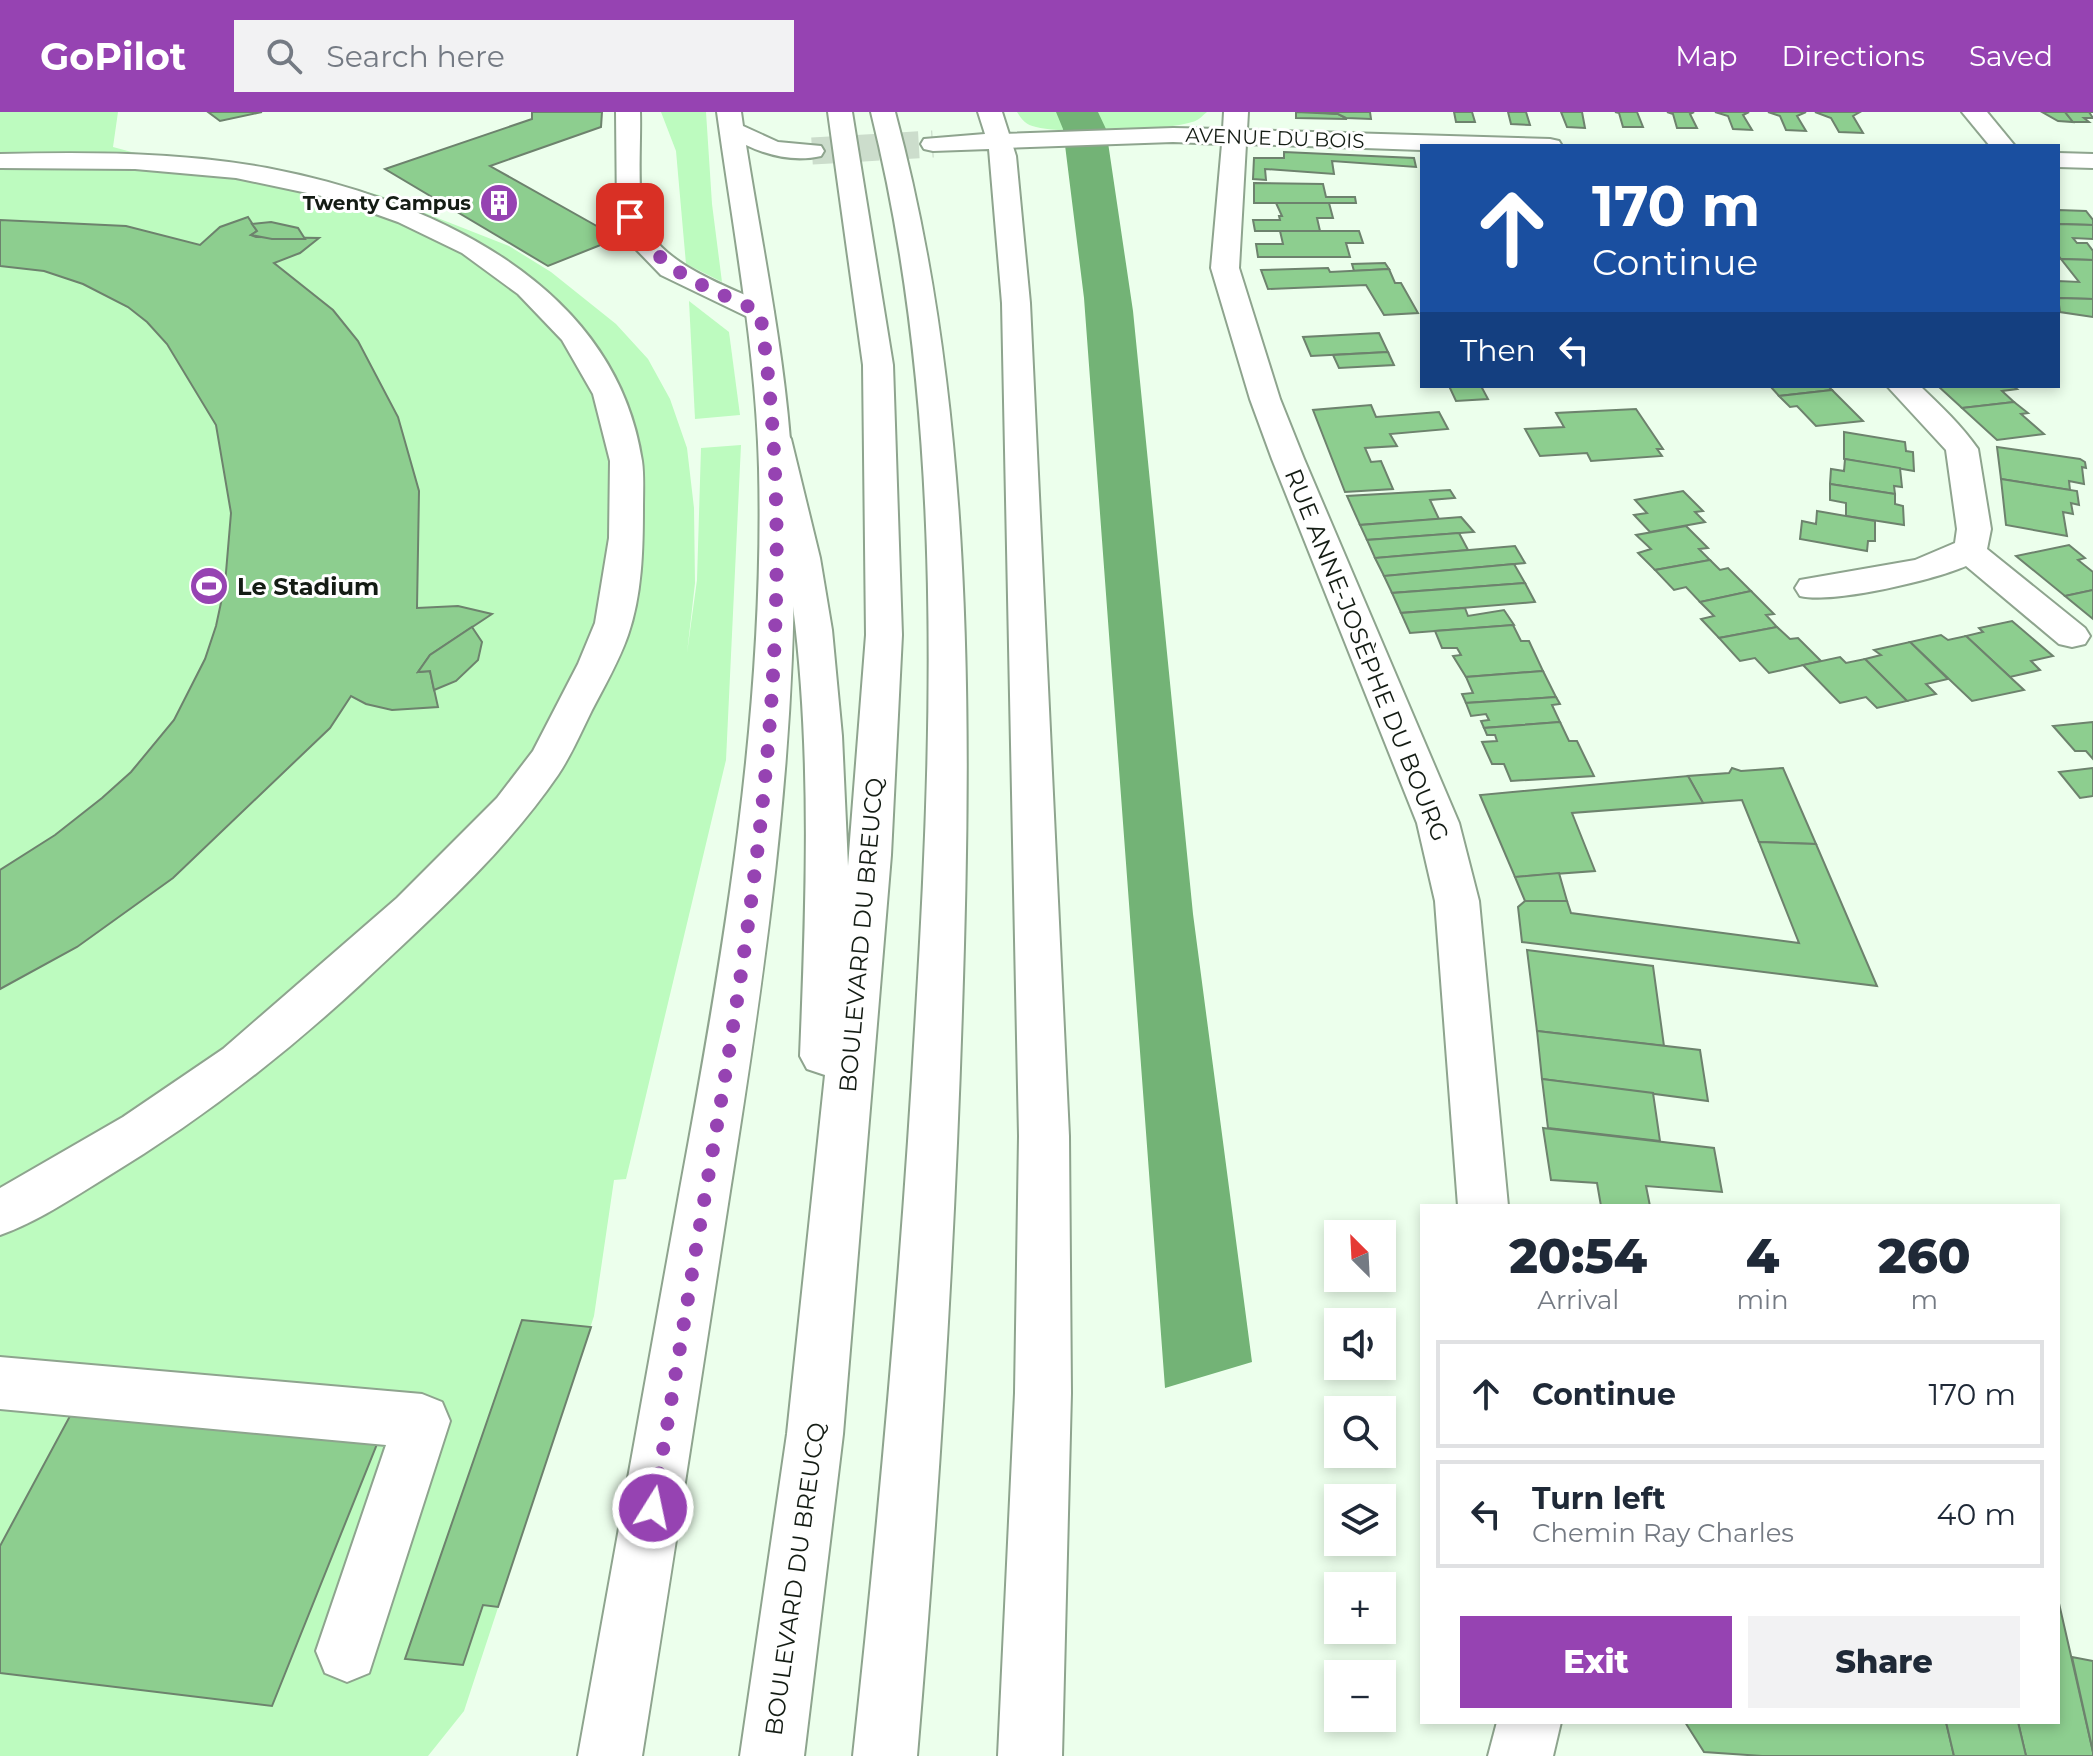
<!DOCTYPE html>
<meta charset="utf-8">
<style>
:root{--surface:#fff;--page:#f2f2f3;--text:#1f2937;--muted:#747a83;--line:#e0e1e3;--accent:#9643b2}
body{margin:0;font-family:Montserrat,sans-serif;background:var(--page);color:var(--text);height:100vh;display:flex;flex-direction:column;font-size:30px;white-space:nowrap}
*{box-sizing:border-box;margin:0}
p{font-size:26px;color:var(--muted)}
.icon{flex:none;width:44px;height:44px;fill:none;stroke:currentColor;stroke-width:2;stroke-linecap:round;stroke-linejoin:round}
.map{position:relative;flex:1;overflow:hidden}
.drawer{position:absolute;left:1420px;top:1092px;width:640px;height:520px;display:flex;flex-direction:column;background:var(--surface);border-radius:0px;box-shadow:0 4px 12px #0003}
.drawer>*{flex:none}
.top-card{position:absolute;left:1420px;top:32px;width:640px;height:244px;border-radius:0px;box-shadow:0 4px 12px #0003;background:#1a4fa0;color:#fff;overflow:hidden}
.needle{width:52px;rotate:336deg}
.tools{position:absolute;left:1324px;top:1108px;display:grid;gap:16px}
.tools a{display:grid;place-items:center;width:72px;height:72px;border-radius:0px;background:var(--surface);box-shadow:0 4px 12px #0003;font-size:40px}
.pin{position:absolute;display:grid;place-items:center;width:68px;height:68px;color:#fff;margin:-34px;border-radius:16px;box-shadow:0 4px 12px #0006}
.me{position:absolute;width:88px;margin:-44px;rotate:10deg;stroke-linejoin:round;filter:drop-shadow(0 0 6px #0008)}
.turn{display:flex;align-items:center;gap:28px;height:168px;padding:0 40px;font-size:36px}
.turn .icon{width:104px;height:104px;stroke-width:2.5}
.turn b{display:block;font-size:56px;line-height:68px}
.then{display:flex;align-items:center;height:76px;padding:0 40px;background:#0003;gap:16px;font-size:30px}
.eta{display:flex;justify-content:space-evenly;align-items:center;height:136px;text-align:center}
.eta b{font-size:48px;font-weight:800;line-height:56px}
.primary-button{display:flex;gap:16px;margin-top:auto;padding:16px 40px}
.primary-button a{flex:1;height:92px;border-radius:0px;background:var(--accent);color:#fff;font-size:32px;font-weight:800;line-height:92px;text-align:center}
.primary-button a+a{background:var(--page);color:var(--text)}
ul{padding:0;list-style:none}
li{display:flex;align-items:center;gap:24px;height:108px;margin:0 16px 12px;padding:0 24px;border:4px solid var(--line);border-radius:0px}
li div{flex:1}
li b{display:block;font-size:30px}
li em{font-style:normal}
header{display:flex;align-items:center;gap:48px;box-sizing:border-box;height:112px;padding:0 40px;background:var(--accent);color:#fff}
header strong{font-size:38px}
nav{display:flex;gap:44px;margin-inline-start:auto;font-size:28px}
.search{width:560px;height:72px;background:var(--page);display:flex;align-items:center;gap:20px;box-sizing:border-box;padding:0 28px;border-radius:0px;color:var(--muted);font-size:30px}
.map>svg:first-child{display:block}
.green{fill:#bdfbbf}
.water{fill:#73b376}
.building{fill:#8dce8f;stroke:#6d826d;stroke-width:2}
.lines{fill:none;stroke-linecap:round;stroke-linejoin:round}
.major-tunnel{stroke:#cdc;stroke-width:27;stroke-dasharray:27 13;stroke-linecap:butt}
.minor-casing{stroke:#8ea48e;stroke-width:4}
.major-casing{stroke:#8ea48e;stroke-width:4}
.highway-casing{stroke:#8ea48e;stroke-width:4}
.minor{fill:#fff;fill-rule:evenodd}
.major{fill:#fff;fill-rule:evenodd}
.highway{fill:#fff;fill-rule:evenodd}
.route{stroke:#9643b2;stroke-width:14;stroke-dasharray:0 25.2}
.labels{text-anchor:middle;dominant-baseline:central;stroke-width:6;stroke-linejoin:round;paint-order:stroke}
.far-street-label{font-size:20px;fill:#141c14;stroke:#fff}
.far-poi-label{font-size:20px;font-weight:bold;fill:#141c14;stroke:#fff;text-anchor:end}
.poi-label{font-size:24px;font-weight:bold;fill:#141c14;stroke:#fff;text-anchor:start}
.street-label{font-size:24px;fill:#141c14;stroke:#fff}
</style>
<header>
<strong>GoPilot</strong>
<div class="search"><svg class="icon" aria-label="search" viewBox="0 0 24 24"><circle cx="10" cy="10" r="6"/><path d="M15 15l6 6"/></svg>Search here</div>
<nav><a>Map</a><a>Directions</a><a>Saved</a></nav>
</header>
<div class="map">
<svg width="2093" height="1644" viewBox="0 0 2093 1644">
<rect width="100%" height="100%" fill="#ecffec"/>
<!-- green -->
<g class="green">
<path d="M0,0H118L113,35L139,42L272,57L379,83L509,134L551,160L616,212L648,247L670,287L687,336L694,396L695,471L687,541L697,468L701,336L741,333L726,648L626,1067L614,1068L594,1204L464,1599L428,1644H0Z"/>
<path d="M661,0H706L712,92L722,170L686,152L676,39Z"/>
<path d="M1017,0H1207C1202,4 1198,9 1192,10C1164,19 1063,22 1036,15C1026,13 1022,8 1017,0Z"/>
<path d="M689,189L729,220L740,303L695,307Z"/>
</g>
<!-- water -->
<path class="water" d="M1056,0H1098L1106,17L1133,199L1193,802L1252,1250L1165,1276L1084,186L1063,17Z"/>
<!-- building -->
<g class="building">
<path d="M208,0H262L220,9Z"/>
<path d="M532,0H602L601,15L490,54L618,126L548,154L385,57L532,7Z"/>
<path d="M1296,0L1338,2L1347,7L1296,6Z"/>
<path d="M1314,0H1370L1371,7L1346,6L1338,2Z"/>
<path d="M1454,0H1472L1475,10H1456Z"/>
<path d="M1508,0H1526L1530,13L1511,12Z"/>
<path d="M1561,0H1582L1585,16L1567,15Z"/>
<path d="M1615,0H1637L1643,15H1623L1619,1Z"/>
<path d="M1667,0H1694L1690,2L1697,16H1677L1673,2Z"/>
<path d="M1715,0H1749L1743,3L1752,18L1733,17L1728,4Z"/>
<path d="M1768,0H1806L1797,4L1806,19L1786,18L1780,4Z"/>
<path d="M1815,0H1860L1853,4L1863,21L1839,20L1831,6Z"/>
<path d="M2042,0H2065L2073,10L2058,9Z"/>
<path d="M2065,0H2093H2089L2093,6H2084L2089,10H2073Z"/>
<path d="M1284,40L1414,46L1416,55L1332,49L1334,62L1265,57L1266,68L1253,67L1254,46H1284Z"/>
<path d="M1254,71L1323,72L1326,85H1355L1356,91H1254Z"/>
<path d="M1276,91H1329L1333,106H1317L1320,119H1255L1253,108H1280L1279,104H1282Z"/>
<path d="M2058,98L2086,99L2093,108V113L2058,112Z"/>
<path d="M248,105L257,119L251,123L256,125L319,126L300,141L274,151L333,198L358,229L398,305L419,379L417,496L458,494L492,502L430,543L418,560L430,559L438,595L392,598L366,592L351,584L330,616L173,766L77,835L0,877V758L55,723L102,686L131,660L174,608L205,547L216,514L225,472L231,401L216,313L167,232L147,210L128,195L83,172L44,159L0,154V108L126,114L200,133L220,115Z"/>
<path d="M271,110L298,116L305,127H272L251,123L257,119L252,112Z"/>
<path d="M2058,112L2093,113V127L2073,126L2077,131H2087L2093,139V148L2061,147L2058,143Z"/>
<path d="M1280,119H1359L1363,131H1346L1350,145H1258L1256,132H1283Z"/>
<path d="M2061,147L2093,148V187L2058,186V169L2079,170Z"/>
<path d="M1385,151L1389,157L1354,159L1352,152Z"/>
<path d="M1328,156L1330,160L1389,157L1395,171H1401L1418,201L1384,203L1366,173L1268,177L1261,158Z"/>
<path d="M2058,186L2093,187V205L2060,200Z"/>
<path d="M1379,221L1388,240L1311,244L1303,225Z"/>
<path d="M1388,240L1394,253L1339,256L1333,243Z"/>
<path d="M1449,274H1481L1488,287L1456,289Z"/>
<path d="M1770,274H1828L1832,278L1779,284Z"/>
<path d="M1938,274H2013L2017,277L2002,279L2014,290L1962,296Z"/>
<path d="M1832,278L1863,309L1816,314L1797,294L1790,295L1779,284Z"/>
<path d="M2014,290L2028,301L2021,302L2044,322L1997,328L1962,296Z"/>
<path d="M1371,293L1376,305L1439,300L1448,317L1390,322L1397,334L1365,336L1371,350L1381,349L1393,377L1345,380L1313,298Z"/>
<path d="M1636,297L1663,337H1657L1662,344L1591,349L1587,341L1540,344L1525,317L1564,315L1556,301Z"/>
<path d="M1844,320L1905,330L1906,339L1913,340L1914,359L1844,347Z"/>
<path d="M1997,335L2080,347L2085,350L2086,356L2082,355L2084,372L2069,369L2070,378L2001,367Z"/>
<path d="M1845,347L1900,356L1902,375L1894,374L1895,382L1830,372L1831,357L1844,359Z"/>
<path d="M2001,367L2077,379L2079,393L2071,391L2073,402L2063,400L2067,424L2006,413Z"/>
<path d="M1830,372L1895,382V392L1903,394L1904,413L1846,404V391L1830,388Z"/>
<path d="M1450,378L1455,386L1430,388L1439,407L1360,413L1347,384Z"/>
<path d="M1683,379L1703,399L1695,400L1705,410L1650,420L1634,403L1647,401L1635,388Z"/>
<path d="M1817,399L1875,409V429H1868L1867,439L1800,427L1802,409L1816,412Z"/>
<path d="M1461,405L1474,420L1367,428L1360,413Z"/>
<path d="M1686,414L1708,436L1699,437L1710,448L1655,458L1638,441L1651,437L1636,423Z"/>
<path d="M1459,421L1468,438L1375,446L1367,428Z"/>
<path d="M2069,433L2085,446L2078,448L2093,460V478L2065,484L2016,444Z"/>
<path d="M1515,434L1525,451L1384,464L1375,446Z"/>
<path d="M1710,448L1720,458L1728,456L1751,479L1700,490L1686,475L1674,478L1655,458Z"/>
<path d="M1514,452L1525,471L1392,481L1384,464Z"/>
<path d="M1525,471L1535,490L1401,501L1392,481Z"/>
<path d="M2093,478V507L2065,484Z"/>
<path d="M1751,479L1774,502L1766,503L1777,515L1719,526L1701,507L1714,504L1700,490Z"/>
<path d="M1465,496L1468,504L1504,498L1514,513L1410,521L1401,501Z"/>
<path d="M2012,509L2053,544L2031,549L2040,558L2010,565L1966,524L1983,520L1979,516Z"/>
<path d="M1513,513L1521,529H1529L1543,559L1466,565L1453,544L1461,543L1457,536H1442L1435,519Z"/>
<path d="M472,515L482,530L478,548L456,569L434,578L430,559L418,560L430,543Z"/>
<path d="M1777,515L1790,527L1798,526L1821,549L1769,561L1755,546L1740,549L1719,526Z"/>
<path d="M1941,523L1948,528L1966,524L2024,578L1972,589L1910,530Z"/>
<path d="M1910,530L1948,567L1926,572L1936,582L1907,589L1865,547L1881,543L1874,538Z"/>
<path d="M1840,545L1846,551L1865,547L1907,589L1877,596L1866,585L1840,591L1803,553Z"/>
<path d="M1543,559L1556,585L1466,591L1462,582L1473,581L1466,565Z"/>
<path d="M1556,585L1560,592L1552,593L1560,610L1484,616L1481,609L1489,608L1486,602L1471,604L1466,591Z"/>
<path d="M1560,610L1569,629H1577L1594,664L1511,669L1504,652H1492L1482,630L1497,629L1495,623H1487L1484,616Z"/>
<path d="M2093,610V647L2086,639H2075L2053,614Z"/>
<path d="M1732,656L1741,659L1783,656L1816,732L1759,730L1742,688L1703,691L1688,664L1729,661Z"/>
<path d="M2093,656V684L2080,686L2059,660Z"/>
<path d="M1688,664L1703,691L1572,701L1595,759L1515,765L1480,683Z"/>
<path d="M1759,730L1816,732L1877,874L1522,830L1518,795L1525,789H1567L1571,801L1799,831Z"/>
<path d="M1559,761L1567,789H1525L1515,765Z"/>
<path d="M1527,838L1653,854L1664,934L1537,919Z"/>
<path d="M1537,919L1700,938L1708,989L1542,967Z"/>
<path d="M1542,967L1653,981L1660,1029L1548,1016Z"/>
<path d="M1543,1016L1714,1036L1722,1080L1646,1074L1650,1094H1601L1597,1071L1551,1068Z"/>
<path d="M522,1208L591,1215L498,1495L483,1493L463,1553L405,1547Z"/>
<path d="M77,1291L381,1322L272,1594L0,1561V1434Z"/>
<path d="M2058,1487L2093,1640V1644H2026L2018,1610H2058Z"/>
<path d="M2072,1545L2093,1549V1640Z"/>
<path d="M1685,1610H1946L1954,1644H1762L1704,1640Z"/>
<path d="M1946,1610H2018L2026,1644H1954Z"/>
</g>
<g class="lines">
<!-- major-tunnel -->
<path class="major-tunnel" d="M812,39L933,32"/>
<defs>
<g id="minor">
<path d="M616,0H640C641,27 637,80 643,105C654,151 732,176 770,194L774,200L770,206L760,209L750,206L661,163L630,131L617,105Z"/>
<path d="M1224,0H1248L1247,18L1550,27L1559,29L1562,34H1422V38L1246,32L1239,156L1280,287L1304,347L1459,711L1479,789L1508,1094H1458L1435,789L1417,711L1272,347L1250,287L1211,156L1222,32L1173,30L1001,36L992,34L989,29L992,24L1001,22L1173,16L1223,17Z"/>
<path d="M1962,0H1987L2015,34H1990Z"/>
<path d="M2058,41L2093,42V56L2058,55Z"/>
<path d="M0,42C89,40 179,40 267,56C425,86 615,169 642,349C644,363 643,380 643,395C643,437 642,483 628,523C619,549 605,573 592,598C581,620 572,642 558,663C504,742 431,806 362,871C282,945 198,1010 105,1066C71,1087 37,1110 0,1123V1076L123,1005L223,937L397,786L497,686L533,639L578,552L595,511L609,426L610,349L593,282L562,228L518,182L462,141L398,110L331,86L236,66L135,57L0,56Z"/>
<path d="M1887,274H1920C1941,294 1961,313 1978,337L1991,417L1987,437L2085,516L2090,524L2085,532L2072,535L2059,532L1966,454C1934,468 1833,492 1800,484L1795,476L1800,468L1915,448L1955,431L1957,417L1946,338Z"/>
<path d="M0,1245L422,1282L442,1290L450,1309L369,1561L347,1570L325,1561L316,1539L386,1333L0,1297Z"/>
<path d="M1497,1610H1561L1553,1644H1488Z"/>
</g>
<g id="major">
<path d="M717,0H741L743,14L778,30L821,34L824,39L821,44C796,50 769,44 746,33C763,140 786,248 792,356C803,599 768,840 730,1079C701,1267 672,1456 642,1644H578C612,1455 646,1266 680,1077C724,839 765,599 759,356C756,237 733,117 717,0Z"/>
<path d="M978,0H1002L1016,44L1030,191L1069,1024L1071,1281L1062,1644H998L1015,1281L1019,1024L1002,191L989,37L933,39L924,37L921,32L924,27L985,22Z"/>
</g>
<g id="highway">
<path d="M828,0H852L893,253L902,523L891,743L843,1322L804,1644H740L787,1322L825,963L807,957L800,944C806,795 812,643 793,494C786,438 772,382 759,327L764,320L775,317L786,320L791,327L820,446L832,518L842,624L848,754L866,523L863,253Z"/>
<path d="M871,0H895C973,288 972,602 962,899C954,1148 938,1396 917,1644H853C880,1396 902,1149 916,900C934,604 943,289 871,0Z"/>
</g>
</defs>
<!-- minor casing -->
<use href="#minor" class="minor-casing"/>
<!-- major casing -->
<use href="#major" class="major-casing"/>
<!-- highway casing -->
<use href="#highway" class="highway-casing"/>
<!-- minor -->
<use href="#minor" class="minor"/>
<!-- major -->
<use href="#major" class="major"/>
<!-- highway -->
<use href="#highway" class="highway"/>
</g>
<g class="lines">
<!-- route -->
<path class="route" d="M630,105C660,162 704,173 760,200C801,476 759,765 713,1037C692,1157 674,1277 653,1396"/>
</g>
<!-- icons -->
<defs>
<symbol id="building-disc" viewBox="-11 -11 22 22"><circle r="9.5" fill="#9643b2" stroke="#fff"/><path d="M-4-6H4V6H1V3H-1V6H-4ZM-2.5-4.3h1.7v1.8h-1.7ZM.8-4.3h1.7v1.8H.8ZM-2.5-1h1.7V.8h-1.7ZM.8-1h1.7V.8H.8Z" fill="#fff"/></symbol>
<symbol id="stadium-disc" viewBox="-11 -11 22 22"><circle r="9.5" fill="#9643b2" stroke="#fff"/><path d="M0-5a6.5 5 0 1 0 0 10a6.5 5 0 1 0 0-10ZM-3.5-1.8h7v3.6h-7Z" fill="#fff"/></symbol>
</defs>
<g fill-rule="evenodd">
<use href="#building-disc" x="477" y="69" width="44" height="44"/>
<use href="#stadium-disc" x="187" y="452" width="44" height="44"/>
</g>
<g class="labels">
<!-- far-street labels -->
<g class="far-street-label">
<text transform="translate(1275 26) rotate(2)">AVENUE DU BOIS</text>
</g>
<!-- far-poi labels -->
<g class="far-poi-label">
<text x="471" y="91">Twenty Campus</text>
</g>
<!-- poi labels -->
<g class="poi-label">
<text x="237" y="474">Le Stadium</text>
</g>
<!-- street labels -->
<g class="street-label">
<text transform="translate(1367 543) rotate(68)">RUE ANNE-JOSÈPHE DU BOURG</text>
<text transform="translate(861 823) rotate(-85)">BOULEVARD DU BREUCQ</text>
<text transform="translate(795 1467) rotate(-82)">BOULEVARD DU BREUCQ</text>
</g>
</g>
</svg>
<div class="tools">
<a><svg class="needle" viewBox="-14 -14 28 28"><path d="M0-13l5 13h-10z" fill="#e53935"/><path d="M0 13l5-13h-10z" fill="#747a83"/></svg></a>
<a><svg class="icon" aria-label="sound" viewBox="0 0 24 24"><path d="M4 9h4l5-4v14l-5-4H4zM17 9q2 3 0 6"/></svg></a>
<a><svg class="icon" aria-label="search" viewBox="0 0 24 24"><circle cx="10" cy="10" r="6"/><path d="M15 15l6 6"/></svg></a>
<a><svg class="icon" aria-label="layers" viewBox="0 0 24 24"><path d="M12 4l9 5-9 5-9-5zM3 14l9 5 9-5"/></svg></a>
<a>+</a>
<a>−</a>
</div>
<div class="pin" style="left:630px;top:105px;background:#d93025"><svg class="icon" aria-label="arrive" viewBox="0 0 24 24"><path d="M6 21V4h12l-3 4 3 4H6"/></svg></div>
<svg class="me" style="left:653px;top:1396px" viewBox="-20 -20 40 40"><circle r="17" fill="#9643b2" stroke="#fff" stroke-width="3"/><path d="M0-11L8 9 0 5-8 9z" fill="#fff"/></svg>
<div class="top-card">
<div class="turn"><svg class="icon" aria-label="ahead" viewBox="0 0 24 24"><path d="M12 20V5M6 11l6-6 6 6"/></svg><div><b>170 m</b>Continue</div></div>
<div class="then">Then<svg class="icon" aria-label="left" viewBox="0 0 24 24"><path d="M17 20v-9H6M10 6l-5 5 5 5"/></svg></div>
</div>
<section class="drawer">
<div class="eta">
<div><b>20:54</b><p>Arrival</p></div>
<div><b>4</b><p>min</p></div>
<div><b>260</b><p>m</p></div>
</div>
<ul>
<li><svg class="icon" aria-label="ahead" viewBox="0 0 24 24"><path d="M12 20V5M6 11l6-6 6 6"/></svg><div><b>Continue</b></div><em>170 m</em></li>
<li><svg class="icon" aria-label="left" viewBox="0 0 24 24"><path d="M17 20v-9H6M10 6l-5 5 5 5"/></svg><div><b>Turn left</b><p>Chemin Ray Charles</p></div><em>40 m</em></li>
</ul>
<div class="primary-button"><a>Exit</a><a>Share</a></div>
</section>
</div>
